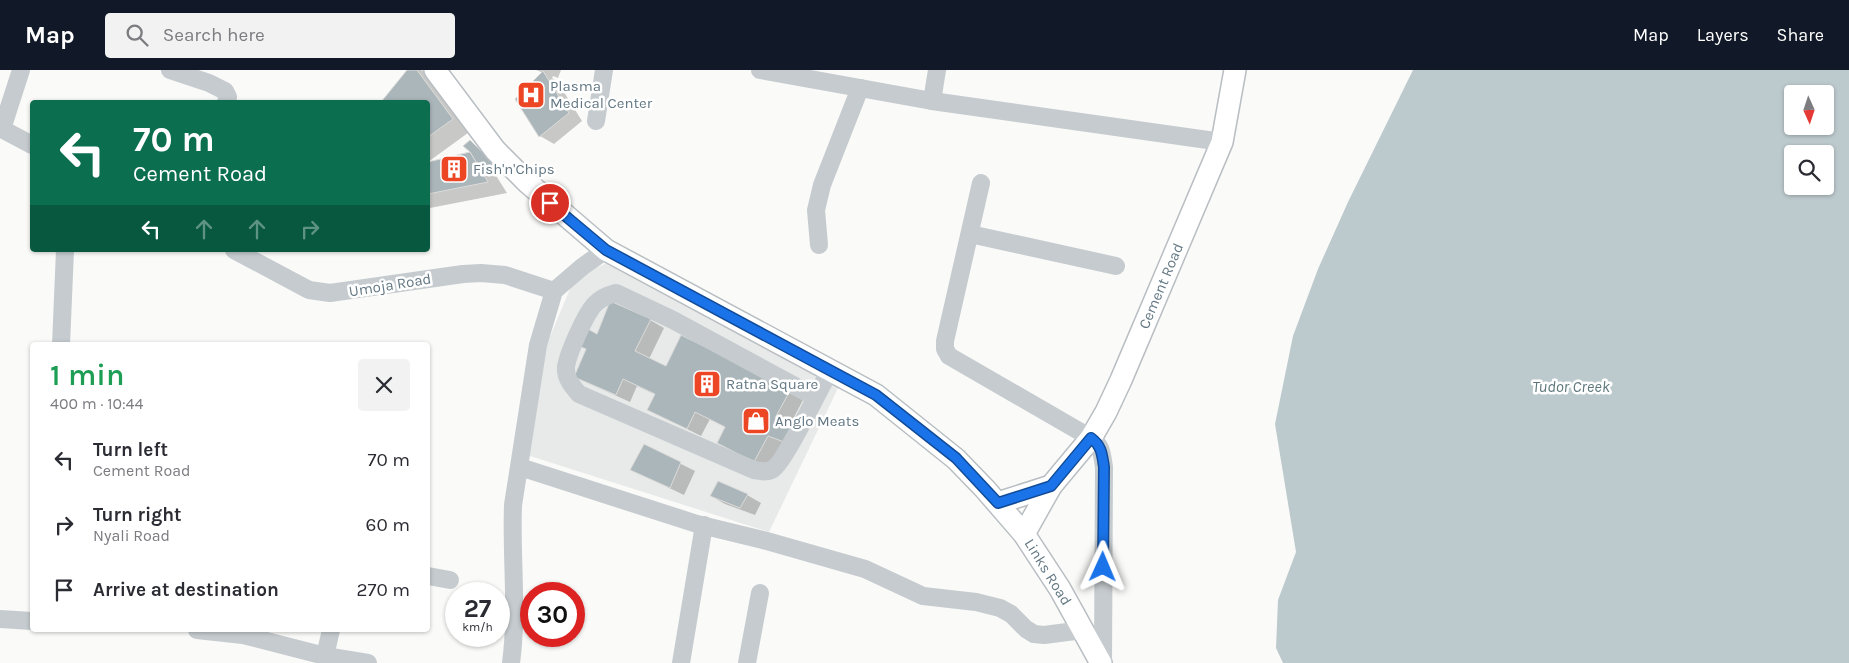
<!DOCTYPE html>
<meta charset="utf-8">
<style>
:root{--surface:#fff;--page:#f2f2f3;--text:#2b2b33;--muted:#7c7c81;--accent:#111827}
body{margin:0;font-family:Karla,sans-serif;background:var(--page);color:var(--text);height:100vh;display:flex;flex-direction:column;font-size:19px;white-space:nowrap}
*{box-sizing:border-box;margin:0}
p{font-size:16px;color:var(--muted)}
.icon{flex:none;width:28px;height:28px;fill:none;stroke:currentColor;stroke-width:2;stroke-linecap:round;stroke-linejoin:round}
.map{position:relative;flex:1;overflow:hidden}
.details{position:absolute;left:30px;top:272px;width:400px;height:290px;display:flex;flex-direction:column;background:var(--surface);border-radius:5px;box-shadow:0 1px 4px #0004}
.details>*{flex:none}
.top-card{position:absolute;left:30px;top:30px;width:400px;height:152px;border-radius:5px;box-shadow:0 1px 4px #0004;background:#0b6e4f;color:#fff;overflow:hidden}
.needle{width:32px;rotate:177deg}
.buttons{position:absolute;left:1784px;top:15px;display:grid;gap:10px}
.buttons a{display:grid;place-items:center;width:50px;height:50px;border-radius:5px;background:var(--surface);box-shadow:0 1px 4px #0004;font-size:25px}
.speed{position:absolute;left:445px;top:512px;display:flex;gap:10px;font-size:25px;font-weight:700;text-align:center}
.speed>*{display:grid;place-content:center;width:65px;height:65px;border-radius:50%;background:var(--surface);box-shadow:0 1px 4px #0004;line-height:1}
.speed small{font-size:12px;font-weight:400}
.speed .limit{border:8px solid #d22;background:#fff;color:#111}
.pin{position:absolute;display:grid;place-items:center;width:42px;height:42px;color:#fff;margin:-21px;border:2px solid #fff;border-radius:50%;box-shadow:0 1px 5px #0007}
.me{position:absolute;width:55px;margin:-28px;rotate:1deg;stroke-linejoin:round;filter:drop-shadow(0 0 4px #0008)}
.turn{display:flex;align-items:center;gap:18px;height:105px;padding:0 20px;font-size:22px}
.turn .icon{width:65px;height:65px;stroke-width:2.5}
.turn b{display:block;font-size:35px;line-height:42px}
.lanes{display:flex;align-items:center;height:48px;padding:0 20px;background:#0003;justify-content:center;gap:25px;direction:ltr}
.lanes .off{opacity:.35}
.round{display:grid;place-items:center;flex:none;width:52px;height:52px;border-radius:5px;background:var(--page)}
.headline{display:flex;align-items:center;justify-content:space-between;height:85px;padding:0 20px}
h1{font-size:30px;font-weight:600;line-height:38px;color:#1e9e55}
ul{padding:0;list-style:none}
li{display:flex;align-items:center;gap:15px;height:65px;padding:0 20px}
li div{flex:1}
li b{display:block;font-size:19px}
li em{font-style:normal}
header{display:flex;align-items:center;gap:30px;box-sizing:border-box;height:70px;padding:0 25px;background:var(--accent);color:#fff}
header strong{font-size:24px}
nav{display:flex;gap:28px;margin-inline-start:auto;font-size:18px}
.search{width:350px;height:45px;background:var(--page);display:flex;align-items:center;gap:12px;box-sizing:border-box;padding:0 18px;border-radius:5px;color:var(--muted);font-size:19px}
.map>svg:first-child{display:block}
.built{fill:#e8eae9}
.water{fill:#bdcacd;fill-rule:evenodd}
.shadow{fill:#0003}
.building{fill:#abb6bb;stroke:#dcdcda}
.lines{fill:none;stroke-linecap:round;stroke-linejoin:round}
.major-casing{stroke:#b8bec2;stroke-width:24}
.minor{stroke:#c5cbce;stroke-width:18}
.major{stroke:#fff;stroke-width:21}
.route-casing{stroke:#114b97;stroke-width:12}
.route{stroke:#1a73e8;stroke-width:9}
.labels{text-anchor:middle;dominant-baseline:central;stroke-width:5;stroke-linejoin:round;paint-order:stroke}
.poi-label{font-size:15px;fill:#637884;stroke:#fff;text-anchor:start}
.street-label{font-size:15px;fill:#637884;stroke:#fff}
.water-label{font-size:16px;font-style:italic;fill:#5e777d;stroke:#fff}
</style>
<header>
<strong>Map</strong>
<div class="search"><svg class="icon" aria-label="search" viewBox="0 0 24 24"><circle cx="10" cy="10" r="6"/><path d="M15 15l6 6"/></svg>Search here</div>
<nav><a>Map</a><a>Layers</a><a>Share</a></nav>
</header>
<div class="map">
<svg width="1849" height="593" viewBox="0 0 1849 593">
<rect width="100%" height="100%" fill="#fafaf8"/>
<!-- built -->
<path class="built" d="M607,193L839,316L769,462L527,385L539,293L575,207Z"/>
<!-- water -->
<path class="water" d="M1413,0H1849V593H1283L1276,578L1278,530L1296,482L1275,354L1293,266L1318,199L1348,132ZM1792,24H1825V56H1792ZM1792,84H1825V116H1792Z"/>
<!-- shadow -->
<g class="shadow">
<path d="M409,0H421L432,6L472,60L428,92V32H383Z"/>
<path d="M536,0H561L558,8L553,6L552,8L557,11L582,51L554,74L540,66L544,3Z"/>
<path d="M470,72L501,101L495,104L507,123L430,138L428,137V93L473,83Z"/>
<path d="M650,250L664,258L649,289L667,298L682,267L804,328L789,357L805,366L769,399L732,381L726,357L710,349L701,366L663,347L656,325L637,316L630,332L590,314L576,306L598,265Z"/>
<path d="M645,376L695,401L684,425L646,407Z"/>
<path d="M747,425L761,433L755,445L725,434L711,426Z"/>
</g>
<!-- building -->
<g class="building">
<path d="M407,0H417L453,49L428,67V32H381Z"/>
<path d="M543,1L569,43L539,67L515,29Z"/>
<path d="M470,70L499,99L484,106L470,82L463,76Z"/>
<path d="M470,82L488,112L428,124V92Z"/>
<path d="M610,231L651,249L635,281L666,296L681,265L791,319L775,348L792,357L784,372L768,366L754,392L717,373L725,357L695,342L687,359L647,340L655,324L623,309L616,325L574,307L586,279L581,277L588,259L597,264Z"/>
<path d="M644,374L681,392L670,418L630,400Z"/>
<path d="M718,411L748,424L740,438L710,426Z"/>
</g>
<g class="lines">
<defs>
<g id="major">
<path d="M435,0L495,80L528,113L606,180L876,325L956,389L985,419L1024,464L1060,519L1101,593"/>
<path d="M998,433L1051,416"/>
<path d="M1024,464L1051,416L1091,368L1106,342L1121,310L1222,72L1235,0"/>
</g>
</defs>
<!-- major casing -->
<use href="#major" class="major-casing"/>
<!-- minor -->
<g class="minor">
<path d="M21,0L2,59L32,75"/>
<path d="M170,0L209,13L225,21L228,27L226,32"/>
<path d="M760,0L932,31L1222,72"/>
<path d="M932,31L937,0"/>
<path d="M596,51L604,0"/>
<path d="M981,113L945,271V279L949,286L1091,368C1102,375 1102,385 1104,397L1103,593"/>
<path d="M970,164L1116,196"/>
<path d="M819,175L816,140L822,115L860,18"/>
<path d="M234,180L309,220L330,223L463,204L481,203L505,205L554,221"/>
<path d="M61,275L65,180"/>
<path d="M815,327L673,250L616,223C608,225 601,228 595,234C586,243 568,283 566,297C565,308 572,316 579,324L754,400C760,401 767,403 773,399C784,393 821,316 830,300"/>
<path d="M520,397L697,454L763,470L865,499L923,526L976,532L1000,538L1011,544L1026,559L1034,564L1044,565L1083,560"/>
<path d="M428,506L450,510"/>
<path d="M0,549L32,551"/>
<path d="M197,560L243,565L325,586L368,593"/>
<path d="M325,586L331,560"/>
<path d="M511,593C518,541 511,488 513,435L538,275L554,221L582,197L606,180"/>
<path d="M681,593L704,455"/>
<path d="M747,593L760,523"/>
</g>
<!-- major -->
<use href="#major" class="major"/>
</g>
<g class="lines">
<defs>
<path id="route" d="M550,133L606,180L876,325L956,388L998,433L1051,416L1091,368C1102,376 1102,385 1104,397L1103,497"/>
</defs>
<!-- route casing -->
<use href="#route" class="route-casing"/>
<!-- route -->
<use href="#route" class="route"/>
</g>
<!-- icons -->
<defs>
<symbol id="hospital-square" viewBox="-11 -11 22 22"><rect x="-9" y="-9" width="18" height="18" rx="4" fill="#ec4625" stroke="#fff"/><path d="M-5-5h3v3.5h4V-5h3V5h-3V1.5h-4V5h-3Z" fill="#fff"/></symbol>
<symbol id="building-square" viewBox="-11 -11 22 22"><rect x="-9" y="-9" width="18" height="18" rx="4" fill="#ec4625" stroke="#fff"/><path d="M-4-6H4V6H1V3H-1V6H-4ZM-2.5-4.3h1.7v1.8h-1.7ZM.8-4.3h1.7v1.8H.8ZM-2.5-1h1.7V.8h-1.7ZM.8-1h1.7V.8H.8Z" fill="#fff"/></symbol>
<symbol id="shop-square" viewBox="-11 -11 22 22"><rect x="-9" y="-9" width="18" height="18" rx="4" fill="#ec4625" stroke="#fff"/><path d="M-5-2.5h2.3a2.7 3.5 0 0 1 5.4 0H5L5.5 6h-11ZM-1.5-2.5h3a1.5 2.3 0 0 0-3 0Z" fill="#fff"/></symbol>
</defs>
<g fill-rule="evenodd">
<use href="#hospital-square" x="515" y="9" width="32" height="32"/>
<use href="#building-square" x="438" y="83" width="32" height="32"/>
<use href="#building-square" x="691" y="298" width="32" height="32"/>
<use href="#shop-square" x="740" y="335" width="32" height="32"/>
</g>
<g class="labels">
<!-- poi labels -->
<g class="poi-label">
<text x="550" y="16">Plasma<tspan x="550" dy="17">Medical Center</tspan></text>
<text x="473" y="99">Fish'n'Chips</text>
<text x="726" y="314">Ratna Square</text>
<text x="775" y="351">Anglo Meats</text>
</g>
<!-- street labels -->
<g class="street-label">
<text transform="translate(390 215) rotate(-9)">Umoja Road</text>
<text transform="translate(1161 216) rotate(-67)">Cement Road</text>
<text transform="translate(1048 502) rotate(58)">Links Road</text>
</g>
<!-- water labels -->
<g class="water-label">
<text x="1571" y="316">Tudor Creek</text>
</g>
</g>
</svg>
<div class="buttons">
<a><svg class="needle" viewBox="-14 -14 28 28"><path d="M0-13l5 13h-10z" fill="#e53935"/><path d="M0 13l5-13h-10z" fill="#7c7c81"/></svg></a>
<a><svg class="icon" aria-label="search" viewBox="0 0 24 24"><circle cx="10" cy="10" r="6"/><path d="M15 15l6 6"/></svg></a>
</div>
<div class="speed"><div>27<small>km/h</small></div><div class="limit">30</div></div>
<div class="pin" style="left:550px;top:133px;background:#d93025"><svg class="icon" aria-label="arrive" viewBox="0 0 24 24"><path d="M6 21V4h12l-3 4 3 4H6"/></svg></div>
<svg class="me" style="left:1103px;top:497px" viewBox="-20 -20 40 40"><path d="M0-17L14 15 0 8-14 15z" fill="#1a73e8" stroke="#fff" stroke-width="4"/></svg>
<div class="top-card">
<div class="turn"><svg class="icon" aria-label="left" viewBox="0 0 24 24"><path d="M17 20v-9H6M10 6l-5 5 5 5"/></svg><div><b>70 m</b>Cement Road</div></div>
<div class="lanes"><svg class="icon" aria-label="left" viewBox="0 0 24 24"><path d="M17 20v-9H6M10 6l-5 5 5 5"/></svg><svg class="icon off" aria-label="ahead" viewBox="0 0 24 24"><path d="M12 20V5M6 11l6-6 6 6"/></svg><svg class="icon off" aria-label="ahead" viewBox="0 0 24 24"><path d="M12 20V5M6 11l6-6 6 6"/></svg><svg class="icon off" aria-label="right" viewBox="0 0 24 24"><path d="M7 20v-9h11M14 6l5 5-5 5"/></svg></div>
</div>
<section class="details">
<div class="headline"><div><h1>1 min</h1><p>400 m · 10:44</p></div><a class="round"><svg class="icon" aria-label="close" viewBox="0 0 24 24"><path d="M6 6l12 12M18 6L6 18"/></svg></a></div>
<ul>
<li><svg class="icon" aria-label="left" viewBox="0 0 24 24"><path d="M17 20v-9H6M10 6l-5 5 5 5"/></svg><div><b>Turn left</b><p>Cement Road</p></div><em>70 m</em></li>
<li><svg class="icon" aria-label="right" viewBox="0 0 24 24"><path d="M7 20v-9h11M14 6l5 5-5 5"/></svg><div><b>Turn right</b><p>Nyali Road</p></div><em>60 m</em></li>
<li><svg class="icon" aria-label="arrive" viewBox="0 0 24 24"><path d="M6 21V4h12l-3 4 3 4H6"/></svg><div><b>Arrive at destination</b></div><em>270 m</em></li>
</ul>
</section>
</div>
